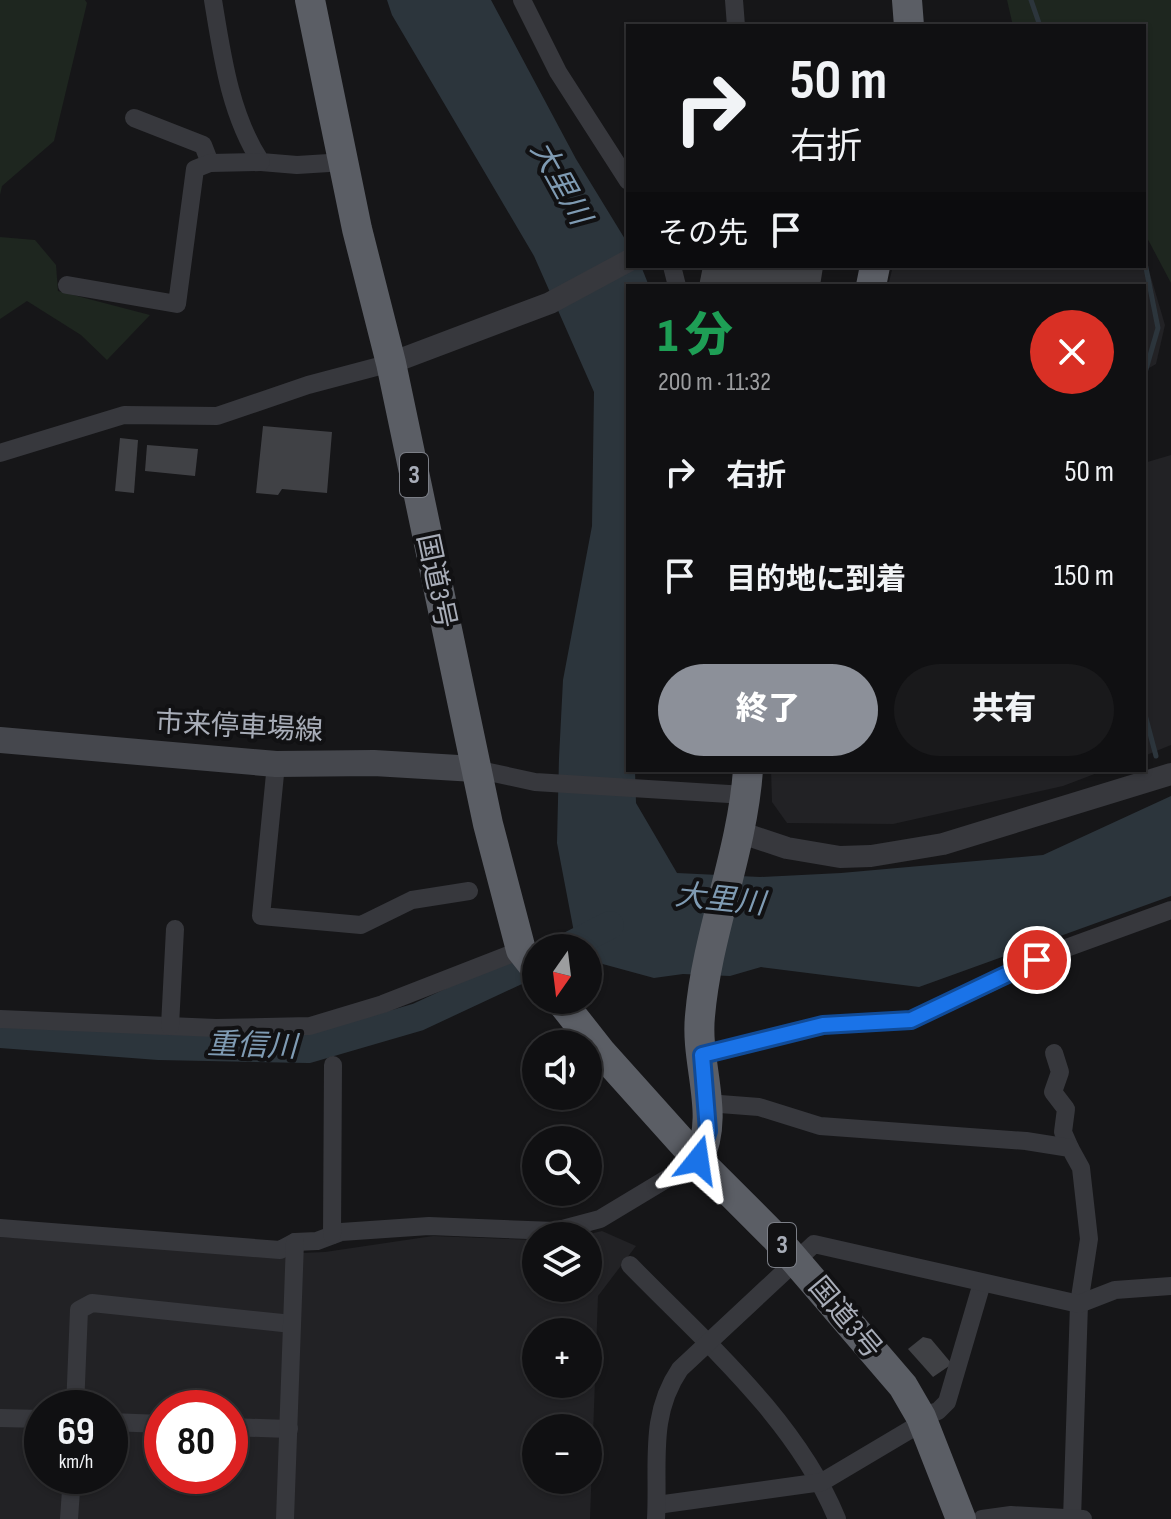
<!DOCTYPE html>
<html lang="ja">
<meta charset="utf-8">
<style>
:root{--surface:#101012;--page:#19191b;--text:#f1f3f6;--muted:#9c9d9f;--line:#303032;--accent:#8c9099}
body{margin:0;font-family:"Sofia Sans Condensed","Noto Sans JP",sans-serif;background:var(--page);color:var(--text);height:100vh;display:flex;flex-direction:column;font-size:30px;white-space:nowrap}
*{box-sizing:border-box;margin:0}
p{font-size:26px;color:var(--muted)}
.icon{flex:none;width:44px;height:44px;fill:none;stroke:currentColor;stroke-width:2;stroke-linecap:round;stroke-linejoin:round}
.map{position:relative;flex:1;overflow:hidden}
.sheet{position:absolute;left:626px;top:284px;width:520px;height:488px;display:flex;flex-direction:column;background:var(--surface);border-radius:0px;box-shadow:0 2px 6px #0004,0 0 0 2px var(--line)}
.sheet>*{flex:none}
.guide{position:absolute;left:626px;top:24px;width:520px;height:244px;border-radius:0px;box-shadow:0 2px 6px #0004,0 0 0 2px var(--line);background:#101012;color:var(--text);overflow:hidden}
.needle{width:52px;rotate:194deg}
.fabs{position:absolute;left:522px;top:934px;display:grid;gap:16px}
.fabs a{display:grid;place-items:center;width:80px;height:80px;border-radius:50%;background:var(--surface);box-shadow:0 2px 6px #0004,0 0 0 2px var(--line);font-size:40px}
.speed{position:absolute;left:24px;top:1390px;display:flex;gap:16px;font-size:40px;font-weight:700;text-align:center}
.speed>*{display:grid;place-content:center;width:104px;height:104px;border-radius:50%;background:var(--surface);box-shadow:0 2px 6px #0004,0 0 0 2px var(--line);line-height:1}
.speed small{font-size:20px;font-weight:400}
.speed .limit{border:12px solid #d22;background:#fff;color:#111}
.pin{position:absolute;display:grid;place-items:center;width:68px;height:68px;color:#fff;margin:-34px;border:4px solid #fff;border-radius:50%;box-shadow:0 2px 8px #0007}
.me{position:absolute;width:88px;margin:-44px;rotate:15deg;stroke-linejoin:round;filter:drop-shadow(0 0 6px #0008)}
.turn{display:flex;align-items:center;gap:28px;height:168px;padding:0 32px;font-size:36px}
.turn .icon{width:104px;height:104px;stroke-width:2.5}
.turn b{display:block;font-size:56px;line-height:68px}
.then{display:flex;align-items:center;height:76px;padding:0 32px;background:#0003;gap:16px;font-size:30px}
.round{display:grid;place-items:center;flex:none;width:84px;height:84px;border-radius:42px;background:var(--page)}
.summary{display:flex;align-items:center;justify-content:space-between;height:136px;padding:0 32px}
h1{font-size:48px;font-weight:800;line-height:60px;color:#1e9e55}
.primary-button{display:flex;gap:16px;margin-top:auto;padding:16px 32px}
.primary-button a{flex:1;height:92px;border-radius:48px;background:var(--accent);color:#fff;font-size:32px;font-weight:800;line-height:92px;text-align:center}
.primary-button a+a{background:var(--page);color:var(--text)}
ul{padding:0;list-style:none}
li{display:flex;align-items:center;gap:24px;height:104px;padding:0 32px}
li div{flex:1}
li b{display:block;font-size:30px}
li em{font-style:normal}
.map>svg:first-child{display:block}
.built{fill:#222225;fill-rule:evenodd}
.green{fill:#1e261f}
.water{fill:#2c353c}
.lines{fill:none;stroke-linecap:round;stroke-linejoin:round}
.stream{stroke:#2c353c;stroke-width:5}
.river{stroke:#2c353c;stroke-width:28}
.building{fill:#404145}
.minor{stroke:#37383d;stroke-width:18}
.tertiary{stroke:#37383d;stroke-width:22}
.secondary{stroke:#45474d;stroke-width:26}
.trunk{stroke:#5b5e65;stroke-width:30}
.route-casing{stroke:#114b97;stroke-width:20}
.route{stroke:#1a73e8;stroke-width:14}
.labels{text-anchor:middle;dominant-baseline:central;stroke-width:8;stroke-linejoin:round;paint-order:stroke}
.shield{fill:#111113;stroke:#7b7e86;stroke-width:2}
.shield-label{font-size:26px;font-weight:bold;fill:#a8adb8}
.street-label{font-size:28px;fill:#a8adb8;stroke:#111113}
.water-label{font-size:30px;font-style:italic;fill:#7f9bb3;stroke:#111113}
</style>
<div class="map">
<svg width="1171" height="1519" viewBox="0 0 1171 1519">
<rect width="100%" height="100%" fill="#161618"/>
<!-- built -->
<g class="built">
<path d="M1144,254L1165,325L1156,364L1144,371V286H888L893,266H1144Z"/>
<path d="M1171,455V745L1144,756V463Z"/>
<path d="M771,770H1105L1063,786L893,824L787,823L772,802Z"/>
<path d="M602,1231L636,1246L598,1296L590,1519H0V1237L277,1254L325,1252L433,1236L536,1240V1288H588V1236H581ZM536,1332H588V1384H536ZM42,1408H110V1476H42ZM162,1408H230V1476H162ZM536,1428H588V1480H536Z"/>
</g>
<!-- green -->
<g class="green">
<path d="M0,0H85L87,3L54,141L2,186L0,195Z"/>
<path d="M1007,0H1171V283L1144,232V26H1013Z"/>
<path d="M0,237L35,240L56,265L58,291L150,315L107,360L81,335L27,301L0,319Z"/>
</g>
<!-- water -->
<path class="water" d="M387,0H491L576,159L628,244V266H641L649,286H628V770H635L636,803L677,873L760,877L841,873L1043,855L1171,796V896L919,987L761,967L730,976L683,974L654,978L588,960V948H577L557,843L559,758L563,680L592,526L594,392L534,256L392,15Z"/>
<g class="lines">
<!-- stream -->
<g class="stream">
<path d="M1031,0L1040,26"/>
<path d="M1144,258L1158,328L1144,376"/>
<path d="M1144,711L1156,756"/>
</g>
<!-- river -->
<g class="river">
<path d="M565,948L610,925"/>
<path d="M0,1034L159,1046L308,1049L418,1017L536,962"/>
</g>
</g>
<!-- building -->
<g class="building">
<path d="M703,266H819L823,267L820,286H699Z"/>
<path d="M263,426L332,432L327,493L282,489L278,495L256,493Z"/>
<path d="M120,438L138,440L134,493L115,491Z"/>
<path d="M147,445L198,449L195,476L145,471Z"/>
<path d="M923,1337L931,1339L952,1364L933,1377L908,1349Z"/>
</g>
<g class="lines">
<!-- minor -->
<g class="minor">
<path d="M213,0C222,55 230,115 261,162L297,165L345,162"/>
<path d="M522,0L558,72L628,181"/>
<path d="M734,0L736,26"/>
<path d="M134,118L203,145L210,163"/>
<path d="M672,266L677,286"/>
<path d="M67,285L177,304L195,169L210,163L261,162"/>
<path d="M0,453L124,415L217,416L308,385L391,363"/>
<path d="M276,764L261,916L361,925L412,900L469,891"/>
<path d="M475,769L535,782L745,795"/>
<path d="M0,1019L216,1028L310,1026L383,1004L521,950"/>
<path d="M170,1026L175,929"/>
<path d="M1054,1053L1060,1072L1053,1092L1066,1109L1063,1132L1070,1148"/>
<path d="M702,1055L823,1025L911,1020L1058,951L1171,910"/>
<path d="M707,1103L759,1107L820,1126L1026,1141L1070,1148L1081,1168L1089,1239L1079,1304L1072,1519"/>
<path d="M0,1228L280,1250L295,1242L317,1241L341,1232L429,1226L555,1231L600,1219L698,1160"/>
<path d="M332,1235L333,1065"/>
<path d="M630,1265C704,1341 796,1419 837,1519"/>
<path d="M75,1408L79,1310L92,1303L292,1324"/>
<path d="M921,1417L938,1411L947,1402L982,1283"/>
<path d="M0,1418L42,1419"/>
<path d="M110,1422L162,1424"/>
<path d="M230,1427L289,1429"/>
<path d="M657,1505L822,1482L923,1422"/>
<path d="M69,1519L72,1476"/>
<path d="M285,1519L295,1242"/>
<path d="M656,1519C659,1464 648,1416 680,1369L814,1244L1079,1304L1115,1290L1171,1286"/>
<path d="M982,1519L1011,1515L1083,1519"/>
</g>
<!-- tertiary -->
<g class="tertiary">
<path d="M391,363L550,303L628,261"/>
<path d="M739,832L787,848L840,857L871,856L943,844L1171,774"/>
</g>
<!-- secondary -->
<path class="secondary" d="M0,740L276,764L374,763L475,769"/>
<!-- trunk -->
<g class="trunk">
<path d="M310,0L357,229L391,363L488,824L521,950L536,969"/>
<path d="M907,0L909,26"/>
<path d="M871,286L875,266"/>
<path d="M560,1000L601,1052L698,1160L776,1238L903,1386L921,1417L961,1519"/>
<path d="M698,1160C721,1115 695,1064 700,1016C707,933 742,854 748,770"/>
</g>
</g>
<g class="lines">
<defs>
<path id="route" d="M698,1160L708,1131L702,1055L823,1025L911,1020L1037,960"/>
</defs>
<!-- route casing -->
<use href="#route" class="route-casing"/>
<!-- route -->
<use href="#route" class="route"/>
</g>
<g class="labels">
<!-- shield labels -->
<g class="shield">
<rect x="400" y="453" width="28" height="44" rx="6"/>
<rect x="768" y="1223" width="28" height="44" rx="6"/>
</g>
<g class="shield-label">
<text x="414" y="475">3</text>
<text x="782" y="1245">3</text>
</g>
<!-- street labels -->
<g class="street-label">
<text transform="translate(436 581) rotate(78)">国道3号</text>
<text transform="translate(239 727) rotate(3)">市来停車場線</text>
<text transform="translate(845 1318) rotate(50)">国道3号</text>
</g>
<!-- water labels -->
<g class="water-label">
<text transform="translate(560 183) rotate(61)">大里川</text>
<text transform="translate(720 900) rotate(6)">大里川</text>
<text transform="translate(252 1046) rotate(2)">重信川</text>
</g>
</g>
</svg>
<div class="fabs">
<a><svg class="needle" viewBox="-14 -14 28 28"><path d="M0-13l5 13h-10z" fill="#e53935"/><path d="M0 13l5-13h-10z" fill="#9c9d9f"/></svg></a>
<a><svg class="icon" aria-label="sound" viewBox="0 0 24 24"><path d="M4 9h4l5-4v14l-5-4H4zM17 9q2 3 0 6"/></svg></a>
<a><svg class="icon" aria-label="search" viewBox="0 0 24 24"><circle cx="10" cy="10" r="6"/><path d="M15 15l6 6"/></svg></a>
<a><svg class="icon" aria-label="layers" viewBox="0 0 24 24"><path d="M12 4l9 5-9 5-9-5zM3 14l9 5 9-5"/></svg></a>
<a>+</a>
<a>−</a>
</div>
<div class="speed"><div>69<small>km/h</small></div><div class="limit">80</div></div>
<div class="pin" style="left:1037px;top:960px;background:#d93025"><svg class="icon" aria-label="arrive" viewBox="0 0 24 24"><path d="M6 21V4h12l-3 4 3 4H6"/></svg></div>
<svg class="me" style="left:698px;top:1160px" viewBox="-20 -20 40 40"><path d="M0-17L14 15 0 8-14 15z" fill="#1a73e8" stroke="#fff" stroke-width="4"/></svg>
<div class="guide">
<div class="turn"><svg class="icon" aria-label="right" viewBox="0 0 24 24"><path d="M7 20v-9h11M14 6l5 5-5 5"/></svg><div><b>50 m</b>右折</div></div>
<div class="then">その先<svg class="icon" aria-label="arrive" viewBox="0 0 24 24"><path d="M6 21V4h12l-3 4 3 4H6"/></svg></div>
</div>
<section class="sheet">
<div class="summary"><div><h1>1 分</h1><p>200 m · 11:32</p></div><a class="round" style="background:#d93025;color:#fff"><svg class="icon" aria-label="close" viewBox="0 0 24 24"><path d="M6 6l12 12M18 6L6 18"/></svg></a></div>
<ul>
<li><svg class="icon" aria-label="right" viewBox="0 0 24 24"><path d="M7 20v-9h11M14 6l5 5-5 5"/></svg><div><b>右折</b></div><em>50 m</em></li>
<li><svg class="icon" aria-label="arrive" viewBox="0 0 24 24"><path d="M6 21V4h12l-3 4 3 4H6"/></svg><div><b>目的地に到着</b></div><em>150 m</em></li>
</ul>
<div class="primary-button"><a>終了</a><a>共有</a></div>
</section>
</div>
